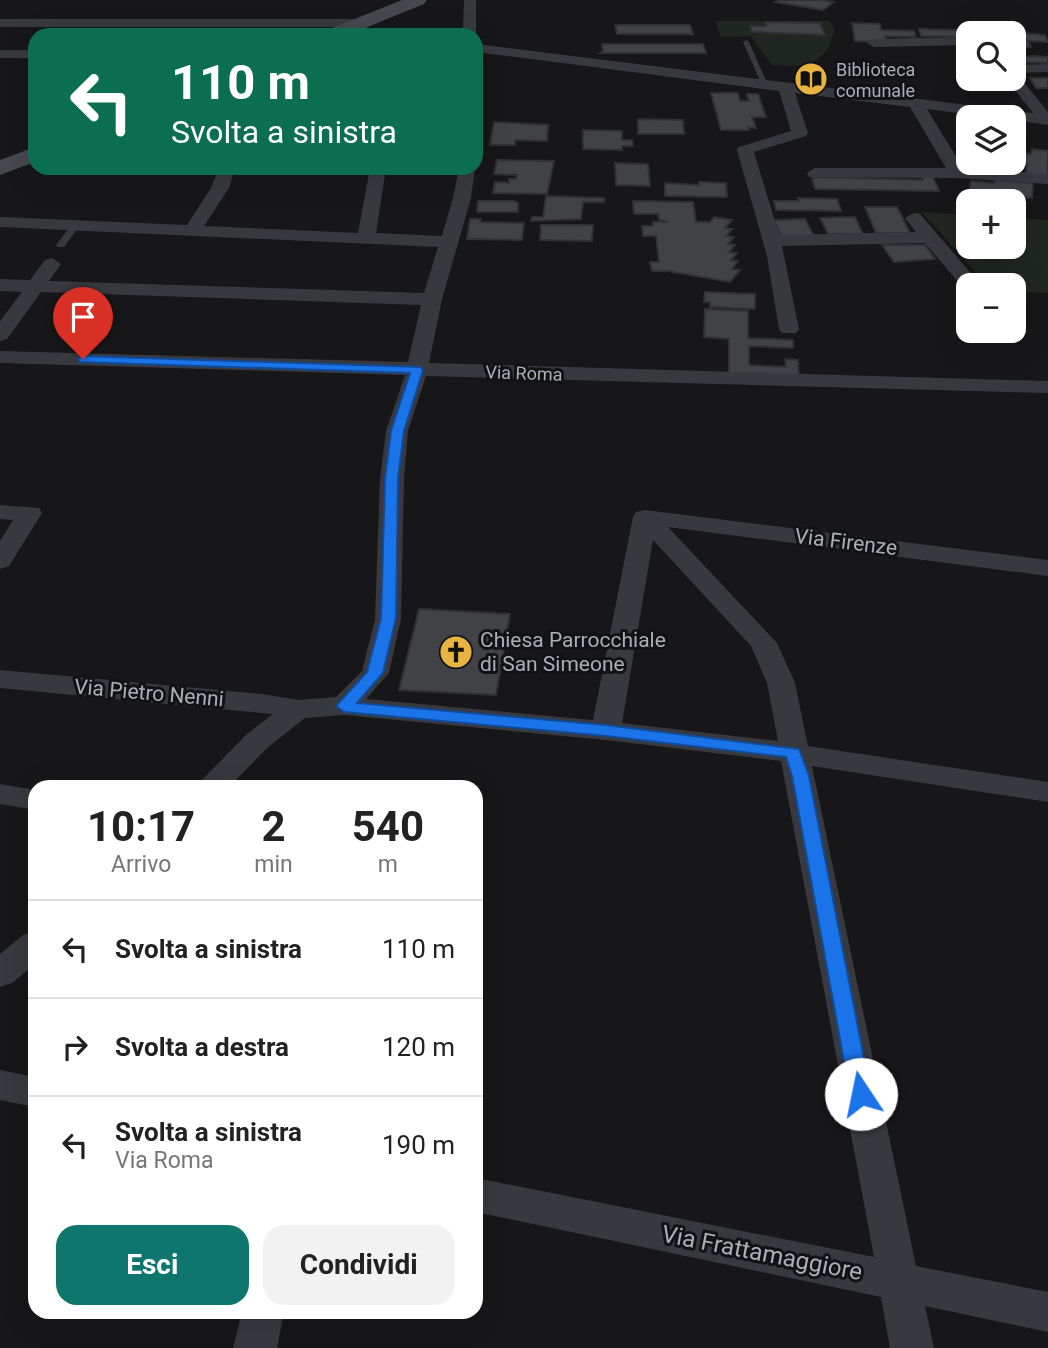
<!DOCTYPE html>
<html lang="it">
<meta charset="utf-8">
<style>
:root{--surface:#fff;--page:#f2f2f2;--text:#222;--muted:#767676;--line:#e0e0e0;--accent:#0f766e}
body{margin:0;font-family:Roboto,sans-serif;background:var(--page);color:var(--text);height:100vh;display:flex;flex-direction:column;font-size:26px;white-space:nowrap}
*{box-sizing:border-box;margin:0}
p{font-size:23px;color:var(--muted)}
.icon{flex:none;width:38px;height:38px;fill:none;stroke:currentColor;stroke-width:2;stroke-linecap:round;stroke-linejoin:round}
.map{position:relative;flex:1;overflow:hidden}
.panel{position:absolute;left:28px;top:780px;width:455px;height:539px;display:flex;flex-direction:column;background:var(--surface);border-radius:21px;box-shadow:0 7px 28px #0002}
.panel>*{flex:none}
.banner{position:absolute;left:28px;top:28px;width:455px;height:147px;border-radius:21px;box-shadow:0 7px 28px #0002;background:#0b6e4f;color:#fff;overflow:hidden}
.tools{position:absolute;left:956px;top:21px;display:grid;gap:14px}
.tools a{display:grid;place-items:center;width:70px;height:70px;border-radius:14px;background:var(--surface);box-shadow:0 7px 28px #0002;font-size:35px}
.pin{position:absolute;display:grid;place-items:center;width:60px;height:60px;color:#fff;margin:-72px -30px;border-radius:50% 50% 50% 0;rotate:-45deg;box-shadow:0 0 7px #0007}
.pin .icon{rotate:45deg}
.me{position:absolute;width:77px;margin:-38px;rotate:349deg;stroke-linejoin:round;filter:drop-shadow(0 0 5px #0008)}
.turn{display:flex;align-items:center;gap:24px;height:147px;padding:0 28px;font-size:32px}
.turn .icon{width:91px;height:91px;stroke-width:2.5}
.turn b{display:block;font-size:49px;line-height:60px}
.eta{display:flex;justify-content:space-evenly;align-items:center;height:119px;text-align:center}
.eta b{font-size:42px;font-weight:700;line-height:49px}
.action{display:flex;gap:14px;margin-top:auto;padding:14px 28px}
.action a{flex:1;height:80px;border-radius:21px;background:var(--accent);color:#fff;font-size:28px;font-weight:700;line-height:80px;text-align:center}
.action a+a{background:var(--page);color:var(--text)}
ul{padding:0;list-style:none}
li{display:flex;align-items:center;gap:21px;height:98px;padding:0 28px;border-top:2px solid var(--line)}
li div{flex:1}
li b{display:block;font-size:26px}
li em{font-style:normal}
.map>svg:first-child{display:block}
.green{fill:#1f2720}
.building{fill:#414246;stroke:#313135;stroke-width:2}
.lines{fill:none;stroke-linecap:round;stroke-linejoin:round}
.lane{fill:#38393e;fill-rule:evenodd}
.street{fill:#38393e;fill-rule:evenodd}
.secondary{fill:#46484e;fill-rule:evenodd}
.route{fill:#1a73e8;stroke:#114b97;stroke-width:2}
.labels{text-anchor:middle;dominant-baseline:central;stroke-width:6;stroke-linejoin:round;paint-order:stroke}
.far-poi-label{font-size:18px;fill:#aaaeb8;stroke:#121214;text-anchor:start}
.far-street-label{font-size:18px;fill:#aaaeb8;stroke:#121214}
.street-label{font-size:21px;fill:#aaaeb8;stroke:#121214}
.poi-label{font-size:21px;fill:#aaaeb8;stroke:#121214;text-anchor:start}
.near-street-label{font-size:24px;fill:#aaaeb8;stroke:#121214}
</style>
<div class="map">
<svg width="1048" height="1348" viewBox="0 0 1048 1348">
<rect width="100%" height="100%" fill="#171719"/>
<!-- green -->
<g class="green">
<path d="M715,21H830L835,31C832,36 831,41 829,47C816,69 794,66 772,65L751,36L721,37Z"/>
<path d="M922,212L968,215V247H1013V218L1048,220V293L1013,291V285H987Z"/>
</g>
<!-- building -->
<g class="building">
<path d="M779,0H820L834,2L823,10L775,2Z"/>
<path d="M765,22L820,23L825,35L752,32L750,26H766Z"/>
<path d="M852,23L880,24L881,30L914,31L916,37L885,36L886,42L855,41Z"/>
<path d="M615,25H690L693,34H617Z"/>
<path d="M919,29L956,30L958,37L921,36Z"/>
<path d="M999,31L1045,35L1048,42L1028,41L1031,47H1013V33Z"/>
<path d="M602,44H703L706,53H600L603,51Z"/>
<path d="M1035,56L1048,57V63L1017,62L1014,57Z"/>
<path d="M1030,78H1048V88H1036Z"/>
<path d="M711,93H738L740,101H749L747,94H758L766,117H752L756,128L748,127L749,130H721Z"/>
<path d="M638,119L683,120L684,134H638Z"/>
<path d="M494,122L548,125L547,141L515,140V145H490Z"/>
<path d="M583,130L622,131V140H632L633,146H622V150L583,149Z"/>
<path d="M1032,149L1048,151V178L1026,176L1027,163L1020,162V167L998,165V163H1013V153L1031,154Z"/>
<path d="M497,160L554,161L547,194L493,193L495,182L509,183V179H516L517,175L494,174Z"/>
<path d="M615,163L648,164L650,186L616,185Z"/>
<path d="M812,177L923,180L922,177H933L939,191L815,189Z"/>
<path d="M995,180L1033,183L1032,198L969,192L971,181L994,183Z"/>
<path d="M699,182L726,183L727,197L665,196V183L699,185Z"/>
<path d="M546,196L604,198V202H583L581,219L531,221L532,217H543Z"/>
<path d="M798,198L837,199L841,211L776,210L774,201H799Z"/>
<path d="M478,201H514L518,203V212H477Z"/>
<path d="M633,201L693,202L696,222H710L714,217L732,220L725,228L732,229L726,236L734,237L728,244L735,245L729,252L737,253L731,260L738,261L732,269L740,270L730,282L668,271H652L650,262H659L656,236H643L642,226H653V222H668L659,220L658,214H634Z"/>
<path d="M865,207H897L910,233H876Z"/>
<path d="M855,217L863,234H828L820,218Z"/>
<path d="M470,219H481L480,222L524,223L522,240L467,239Z"/>
<path d="M805,219L814,236L781,237L774,220Z"/>
<path d="M541,225H593L592,241L540,240Z"/>
<path d="M882,245H925L935,259L894,262Z"/>
<path d="M705,292L755,294V309L710,307V302H704Z"/>
<path d="M705,309L748,311V338L793,340V348L749,346V365L786,367L785,359L798,360L799,378L729,375V339L704,337Z"/>
<path d="M419,609L510,614L496,695L399,690Z"/>
</g>
<g class="lines">
<!-- lane -->
<g class="lane">
<path d="M746,40L749,42L768,85L761,83L743,42Z"/>
<path d="M73,223L80,225L64,247H58L56,245Z"/>
</g>
<!-- street -->
<g class="street">
<path d="M464,0H476V36L463,35Z"/>
<path d="M0,19H362L369,23L362,27H0Z"/>
<path d="M968,37V45L874,47L867,43L874,39Z"/>
<path d="M476,44L1033,113L1006,79H1013V74L1018,75L1048,112V125L1013,120V117H989L927,109L963,168L1048,174V184L957,178L809,177L807,173L815,168H946L910,107L795,93L808,133L806,136L754,152L779,235L916,232L905,218L914,213L920,214L981,285H968V290L964,289L925,243L782,246L799,329L796,333H782L779,329L767,256L737,150L739,147L791,131L779,91L476,52Z"/>
<rect x="0" y="50" width="35" height="8"/>
<path d="M1048,64V72L1013,73V65Z"/>
<path d="M219,168H235L229,188L204,226L358,233L370,168H386L376,233L442,236L453,198L459,168H475L471,198L442,299L429,363L1048,381V393L426,376L408,431L404,479L401,619L389,673L366,699L593,720L633,517L636,512L645,510L1048,560V576L668,527L777,643L795,683L808,746L1048,782V802L812,766L916,1266L1048,1292V1332L925,1306L934,1348H890L881,1297L476,1212V1178L874,1257L781,761L606,740L344,715L305,718L267,748L228,788H194L247,734L273,714L0,688V670L262,694L298,700L336,697L362,671L375,619L380,479L386,431L405,375L0,363V351L408,362L421,305L41,292L7,339L0,341V321L22,292L0,291V279L30,280L45,260L52,258L61,264L49,281L424,293L438,247L0,227V217L187,225L211,188ZM653,540L751,646L767,683L778,741L622,723Z"/>
<path d="M0,505L39,508L42,513L9,566L0,569V541L13,520L0,519Z"/>
<path d="M0,784L35,790V810L0,804Z"/>
<path d="M35,931V964L12,983L0,987V954L23,935Z"/>
<path d="M0,1070L35,1077V1107L0,1100Z"/>
<path d="M242,1312H284L277,1348H233Z"/>
</g>
<!-- secondary -->
<g class="secondary">
<path d="M402,0H427L424,4L348,35H323L325,31Z"/>
<path d="M35,147V162L0,175V160Z"/>
</g>
</g>
<!-- route -->
<path class="route" d="M83,356L421,367L423,370L404,431L398,479L396,618L383,673L357,703L606,725L799,749L809,776L871,1094L868,1100L861,1102L853,1100L850,1094L792,776L786,757L606,736L344,712L336,706L367,672L381,618L385,479L391,431L410,373L79,362L78,359Z"/>
<!-- icons -->
<defs>
<symbol id="library-disc" viewBox="-11 -11 22 22"><circle r="9.5" fill="#e8b340" stroke="#121214"/><path d="M-6-4Q-3-5.5-.7-3.5V5Q-3 3-6 4ZM6-4Q3-5.5 .7-3.5V5Q3 3 6 4Z" fill="#111"/></symbol>
<symbol id="church-disc" viewBox="-11 -11 22 22"><circle r="9.5" fill="#e8b340" stroke="#121214"/><path d="M-1.2-6h2.4v3.5h3.3v2.4h-3.3V6h-2.4V-.1h-3.3v-2.4h3.3Z" fill="#111"/></symbol>
</defs>
<g fill-rule="evenodd">
<use href="#library-disc" x="792" y="60" width="38" height="38"/>
<use href="#church-disc" x="437" y="633" width="38" height="38"/>
</g>
<g class="labels">
<!-- far-poi labels -->
<g class="far-poi-label">
<text x="836" y="69">Biblioteca<tspan x="836" dy="21">comunale</tspan></text>
</g>
<!-- far-street labels -->
<g class="far-street-label">
<text transform="translate(524 373) rotate(2)">Via Roma</text>
</g>
<!-- street labels -->
<g class="street-label">
<text transform="translate(846 542) rotate(7)">Via Firenze</text>
<text transform="translate(149 693) rotate(5)">Via Pietro Nenni</text>
</g>
<!-- poi labels -->
<g class="poi-label">
<text x="480" y="640">Chiesa Parrocchiale<tspan x="480" dy="24">di San Simeone</tspan></text>
</g>
<!-- near-street labels -->
<g class="near-street-label">
<text transform="translate(762 1253) rotate(11)">Via Frattamaggiore</text>
</g>
</g>
</svg>
<div class="tools">
<a><svg class="icon" aria-label="search" viewBox="0 0 24 24"><circle cx="10" cy="10" r="6"/><path d="M15 15l6 6"/></svg></a>
<a><svg class="icon" aria-label="layers" viewBox="0 0 24 24"><path d="M12 4l9 5-9 5-9-5zM3 14l9 5 9-5"/></svg></a>
<a>+</a>
<a>−</a>
</div>
<div class="pin" style="left:83px;top:359px;background:#d93025"><svg class="icon" aria-label="arrive" viewBox="0 0 24 24"><path d="M6 21V4h12l-3 4 3 4H6"/></svg></div>
<svg class="me" style="left:861px;top:1094px" viewBox="-20 -20 40 40"><circle r="19" fill="#fff"/><path d="M0-13L10 11 0 6-10 11z" fill="#1a73e8"/></svg>
<div class="banner">
<div class="turn"><svg class="icon" aria-label="left" viewBox="0 0 24 24"><path d="M17 20v-9H6M10 6l-5 5 5 5"/></svg><div><b>110 m</b>Svolta a sinistra</div></div>
</div>
<section class="panel">
<div class="eta">
<div><b>10:17</b><p>Arrivo</p></div>
<div><b>2</b><p>min</p></div>
<div><b>540</b><p>m</p></div>
</div>
<ul>
<li><svg class="icon" aria-label="left" viewBox="0 0 24 24"><path d="M17 20v-9H6M10 6l-5 5 5 5"/></svg><div><b>Svolta a sinistra</b></div><em>110 m</em></li>
<li><svg class="icon" aria-label="right" viewBox="0 0 24 24"><path d="M7 20v-9h11M14 6l5 5-5 5"/></svg><div><b>Svolta a destra</b></div><em>120 m</em></li>
<li><svg class="icon" aria-label="left" viewBox="0 0 24 24"><path d="M17 20v-9H6M10 6l-5 5 5 5"/></svg><div><b>Svolta a sinistra</b><p>Via Roma</p></div><em>190 m</em></li>
</ul>
<div class="action"><a>Esci</a><a>Condividi</a></div>
</section>
</div>
